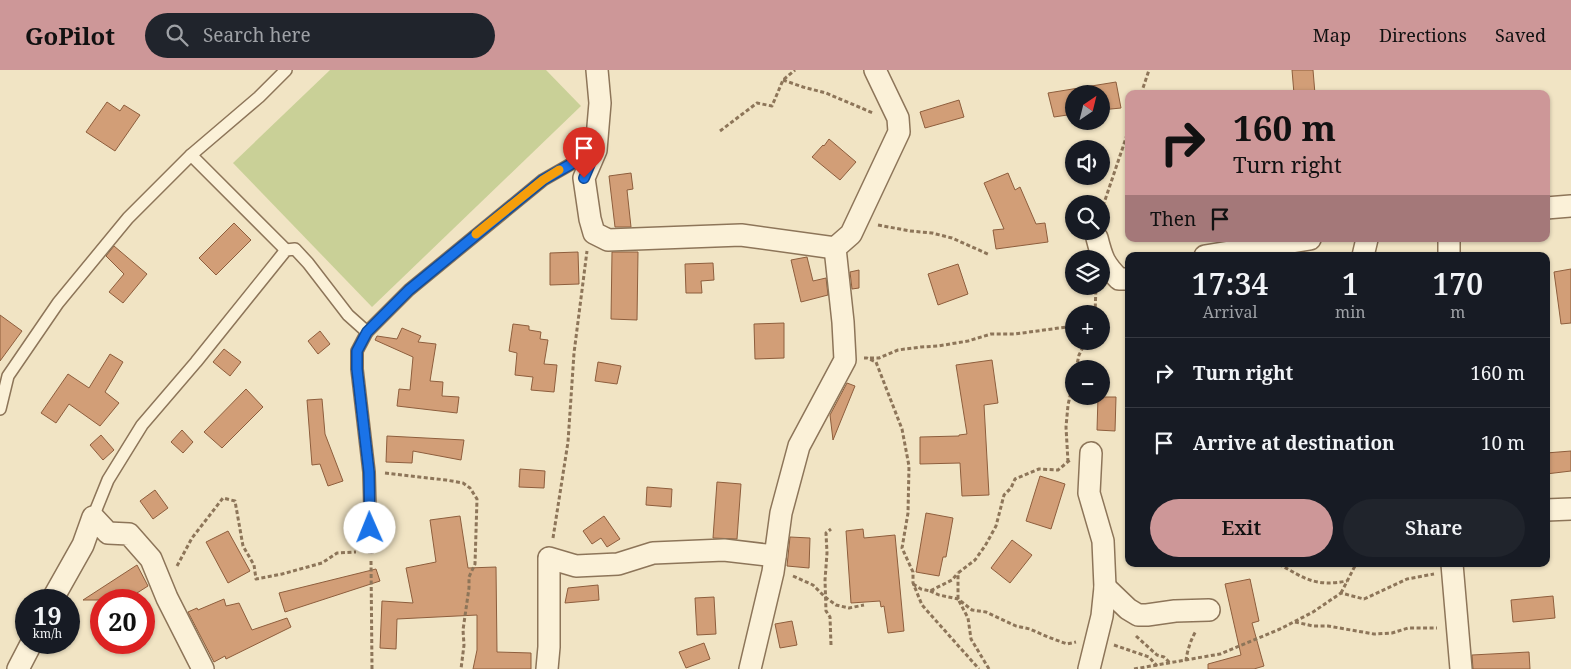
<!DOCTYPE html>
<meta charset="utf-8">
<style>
:root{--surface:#171b24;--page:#20242c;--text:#f1f3f6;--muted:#9ea1a6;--line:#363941;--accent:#cd9798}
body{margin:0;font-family:"Noto Serif",serif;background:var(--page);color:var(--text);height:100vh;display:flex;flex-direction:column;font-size:19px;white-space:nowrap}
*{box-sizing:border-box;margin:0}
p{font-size:16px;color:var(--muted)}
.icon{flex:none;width:28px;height:28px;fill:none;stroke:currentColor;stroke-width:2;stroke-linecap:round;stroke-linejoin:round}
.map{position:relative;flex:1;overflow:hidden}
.drawer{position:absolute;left:1125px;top:182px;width:425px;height:315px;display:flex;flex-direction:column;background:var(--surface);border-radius:10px;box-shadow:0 1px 4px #0004}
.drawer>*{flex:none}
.guide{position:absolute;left:1125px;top:20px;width:425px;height:152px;border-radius:10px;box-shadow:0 1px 4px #0004;background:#cd9798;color:#111;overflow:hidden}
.needle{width:32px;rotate:35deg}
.buttons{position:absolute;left:1065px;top:15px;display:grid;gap:10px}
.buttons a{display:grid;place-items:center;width:45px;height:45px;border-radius:50%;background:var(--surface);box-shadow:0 1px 4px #0004;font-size:25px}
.speed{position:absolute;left:15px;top:519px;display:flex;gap:10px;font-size:25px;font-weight:700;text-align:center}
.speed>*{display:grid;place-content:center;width:65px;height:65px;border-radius:50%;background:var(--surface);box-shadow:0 1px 4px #0004;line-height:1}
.speed small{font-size:12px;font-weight:400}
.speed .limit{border:8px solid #d22;background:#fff;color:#111}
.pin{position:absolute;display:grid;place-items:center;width:42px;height:42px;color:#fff;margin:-51px -21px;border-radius:50% 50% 50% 0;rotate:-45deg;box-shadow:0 0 5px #0007}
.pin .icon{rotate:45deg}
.me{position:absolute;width:55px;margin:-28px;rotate:359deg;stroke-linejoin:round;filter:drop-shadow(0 0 4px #0008)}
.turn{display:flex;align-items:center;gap:18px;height:105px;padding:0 25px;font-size:22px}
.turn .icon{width:65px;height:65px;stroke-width:2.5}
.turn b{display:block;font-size:35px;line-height:42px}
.then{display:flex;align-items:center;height:48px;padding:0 25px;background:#0003;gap:10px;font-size:19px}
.eta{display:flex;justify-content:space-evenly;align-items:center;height:85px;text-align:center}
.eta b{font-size:30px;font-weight:600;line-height:35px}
.action{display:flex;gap:10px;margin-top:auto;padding:10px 25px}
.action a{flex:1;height:58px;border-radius:30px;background:var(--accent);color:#111;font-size:20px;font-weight:600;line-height:58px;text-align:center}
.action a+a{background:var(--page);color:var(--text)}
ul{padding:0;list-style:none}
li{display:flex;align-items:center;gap:15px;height:70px;padding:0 25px;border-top:1px solid var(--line)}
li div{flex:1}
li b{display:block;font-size:19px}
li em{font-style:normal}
header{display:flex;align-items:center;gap:30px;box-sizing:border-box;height:70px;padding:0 25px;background:var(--accent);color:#111}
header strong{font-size:24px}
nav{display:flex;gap:28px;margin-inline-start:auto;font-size:18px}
.search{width:350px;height:45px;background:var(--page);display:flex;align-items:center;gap:12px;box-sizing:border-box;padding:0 18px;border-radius:28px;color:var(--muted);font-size:19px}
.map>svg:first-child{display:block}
.green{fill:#c9d097}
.building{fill:#d29e77;stroke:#8e5e3d}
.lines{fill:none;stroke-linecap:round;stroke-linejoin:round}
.lane-casing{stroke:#8d7559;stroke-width:14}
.street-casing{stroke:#8d7559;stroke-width:24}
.path{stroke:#8d7559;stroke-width:3;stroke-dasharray:4 2.5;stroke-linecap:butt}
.lane{stroke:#fbf1d8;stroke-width:11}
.street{stroke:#fbf1d8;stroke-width:21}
.route-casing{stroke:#114b97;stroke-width:12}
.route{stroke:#1a73e8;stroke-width:9}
.slow{stroke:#f59e0b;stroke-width:9}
</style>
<header>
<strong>GoPilot</strong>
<div class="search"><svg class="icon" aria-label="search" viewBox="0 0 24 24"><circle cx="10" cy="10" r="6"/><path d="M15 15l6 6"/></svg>Search here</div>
<nav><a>Map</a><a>Directions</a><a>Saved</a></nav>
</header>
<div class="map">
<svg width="1571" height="599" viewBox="0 0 1571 599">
<rect width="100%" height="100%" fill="#f1e4c4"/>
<!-- green -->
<path class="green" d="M330,0H546L581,36L372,237L233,93Z"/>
<!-- building -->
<g class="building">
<path d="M1292,0H1313L1315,24H1294Z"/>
<path d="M1116,12L1121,38L1101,40V24H1074V44L1054,47L1048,23Z"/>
<path d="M959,30L964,47L925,58L920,42Z"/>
<path d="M107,32L120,41L124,35L140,45L115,81L86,62Z"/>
<path d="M829,69L856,92L840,110L812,87L823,75L824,76Z"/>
<path d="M631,103L633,119L627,120L631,157H615L609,106Z"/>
<path d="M1008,103L1015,120L1020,117L1036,154L1045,153L1048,172L996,179L993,160L1004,159L984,113Z"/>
<path d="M234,153L251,170L216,205L199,188Z"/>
<path d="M114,176L147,204L123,233L109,222L124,204L106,186Z"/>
<path d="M578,182L579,214L550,215V183Z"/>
<path d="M612,182H638L637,250L611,249Z"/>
<path d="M807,187L813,211L826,208L828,225L801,232L791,190Z"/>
<path d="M713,193L714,210L701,211L702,223H686L685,194Z"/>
<path d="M958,194L968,224L938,235L928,204Z"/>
<path d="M1571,199V253L1561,254L1554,202Z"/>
<path d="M859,200V218L852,219L850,202Z"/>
<path d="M0,245L22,261L0,291Z"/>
<path d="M784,253V288L755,289L754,254Z"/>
<path d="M513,254L529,256V260L541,262L540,269L548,270L544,294L557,295L554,322L531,320L533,307L515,305L517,283L509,281Z"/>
<path d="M402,258L421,266L418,272L436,274L430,311L443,312L442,326L459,327L457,343L397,336L399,319L410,320L413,287L375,270L377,266L397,269Z"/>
<path d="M320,261L330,274L318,284L308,271Z"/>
<path d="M224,279L241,292L230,306L213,292Z"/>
<path d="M110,284L123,292L105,322L119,333L100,356L69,334L56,353L41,343L68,304L89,318Z"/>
<path d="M992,290L998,333L984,335L989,425L962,426L960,393L920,394V367L959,366V365L967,364L956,295Z"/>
<path d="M598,292L621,296L617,314L595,311Z"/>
<path d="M847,313L855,316L833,370L830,345Z"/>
<path d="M246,319L263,337L222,378L204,362Z"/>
<path d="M1098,327H1116L1115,361L1097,360Z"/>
<path d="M322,329L325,364L343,411L328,416L320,394L312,395L307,330Z"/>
<path d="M182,360L193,372L183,383L171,372Z"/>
<path d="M101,365L114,380L103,390L90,375Z"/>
<path d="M387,366L464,370L461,390L413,381L412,393L386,392Z"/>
<path d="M1571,381V401L1546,404V383Z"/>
<path d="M520,399L545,401L544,418L519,417Z"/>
<path d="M1040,406L1065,414L1051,459L1026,451Z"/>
<path d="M717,412L741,414L737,469L713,468Z"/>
<path d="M647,417L672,419L671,437L646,435Z"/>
<path d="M155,420L168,438L153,449L140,431Z"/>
<path d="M926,443L953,448L946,487H943L939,506L916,502Z"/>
<path d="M460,446L468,498L496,497L497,582L531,583V599H473L477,580V545L397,549L396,579L380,578L382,531L413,533L406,498L436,492L430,450Z"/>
<path d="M604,446L620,469L607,477L601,468L592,474L583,461Z"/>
<path d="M863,459L864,468L895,465L904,561L888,563L884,536L881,537L880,531L851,533L846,461Z"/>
<path d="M228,461L250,501L228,513L206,472Z"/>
<path d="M790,467L810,468L809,498L787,496Z"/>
<path d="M1012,470L1032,485L1010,513L991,498Z"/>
<path d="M137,495L148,516L137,523L140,530H83Z"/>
<path d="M376,499L380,511L285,542L279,523Z"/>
<path d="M1250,509L1259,551L1252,553L1264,596L1254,599H1208V594L1241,585L1225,514Z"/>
<path d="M598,515L599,530L565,533L568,518Z"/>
<path d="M1553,526L1555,548L1513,552L1511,530Z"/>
<path d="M714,527L716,564L697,565L695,528Z"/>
<path d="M224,529L226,536L239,533L252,560L287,548L291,557L226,589L225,586L214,592L188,542L197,538L198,540Z"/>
<path d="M792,551L797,575L780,578L775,554Z"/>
<path d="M704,573L710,589L686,598L679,582Z"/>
<path d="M1529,582L1530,599H1473L1472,585Z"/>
</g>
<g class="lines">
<defs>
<g id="lane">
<path d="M191,85L286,180"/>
<path d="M0,339L8,306L58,233L128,148L191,85L259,27L286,0"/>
<path d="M93,447L108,410L142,355L196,292L286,180L295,179L308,193L348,245L367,262"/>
<path d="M371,477L369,402L357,299V281L367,262L409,220L543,110L592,82"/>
</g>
<g id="street">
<path d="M597,0L600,33L596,80L584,108L590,149L594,163L608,170L741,165L835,178"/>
<path d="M1546,138L1571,136"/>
<path d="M1097,168C1102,188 1104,194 1119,209H1129"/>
<path d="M1205,186L1310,169"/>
<path d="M1363,186L1367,169"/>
<path d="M1449,186V169"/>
<path d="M1546,440L1571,439"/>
<path d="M1452,494L1461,599"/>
<path d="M1105,517L1128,539L1138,545H1147L1175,541L1209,540"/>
<path d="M52,530L83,475L93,447L108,463L129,464L151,489L167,528L203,599"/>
<path d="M18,599L32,572"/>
<path d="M547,599L549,577V488L576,496L618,494L653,483L724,480L775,486"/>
<path d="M750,599L773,502L781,443L799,376L845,290L843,252L835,178L851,164L899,62L898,48L875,0"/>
<path d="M1089,599L1102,546L1105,517L1103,471L1089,423L1091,383"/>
</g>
</defs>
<!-- lane casing -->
<use href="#lane" class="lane-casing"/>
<!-- street casing -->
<use href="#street" class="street-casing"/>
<!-- path -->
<g class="path">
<path d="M783,10L803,17L826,23L873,43"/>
<path d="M1141,24L1149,0"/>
<path d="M720,61L757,33L772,36L783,10L795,0"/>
<path d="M1101,142L1129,59"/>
<path d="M878,155L910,161L932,163L952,168L990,185"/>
<path d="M1095,244L1096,216"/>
<path d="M864,288H867L876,292L902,359L909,396L908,443L902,478L913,502V513L922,535L979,599"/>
<path d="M870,288H879L898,280L921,277L938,276L968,271L991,264H1015L1074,256"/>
<path d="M1076,299L1079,285L1086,271"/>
<path d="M1068,392L1066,357L1068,335L1074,309"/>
<path d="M385,403L446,410L463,413L470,418L477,429L475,494L469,507V518L463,560L464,575L461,599"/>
<path d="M553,468L568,372L574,283L587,181"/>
<path d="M371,491L372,599"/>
<path d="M1279,494C1305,509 1316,517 1347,511"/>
<path d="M177,496L192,468L223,428L235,431L243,476L254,495L256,509L282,504L322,493L337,483L356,482"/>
<path d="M793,506L813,515L825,527L836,535L849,538L864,535"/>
<path d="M913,514L921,519L930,521L952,510L958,503"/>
<path d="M930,521L939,525L958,529L972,540L986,542L1016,556L1030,559L1048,567L1067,574L1076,572"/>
<path d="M1341,523L1356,494"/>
<path d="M1295,552L1313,556H1328L1374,564L1392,563L1408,558H1437"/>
<path d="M1136,566L1157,585L1164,587L1170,593"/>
<path d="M831,575L830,547L826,541L825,510L827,483L826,463L831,459"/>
<path d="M1114,575L1149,587L1157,596"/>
<path d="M1186,591C1187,581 1191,569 1196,561"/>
<path d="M989,599L971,569L968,548L958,529V503L975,490L985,476L996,456L1004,425L1011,418L1015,409L1039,399L1058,400L1070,390"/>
<path d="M1134,599L1220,584L1280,559L1313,542L1341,523L1364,529L1407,509L1434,504"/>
</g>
<!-- lane -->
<use href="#lane" class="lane"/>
<!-- street -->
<use href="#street" class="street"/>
</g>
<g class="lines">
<defs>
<path id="route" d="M370,458L369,402L357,299V281L367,262L409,220L543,110L596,80L584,108"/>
</defs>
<!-- route casing -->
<use href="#route" class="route-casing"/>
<!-- route -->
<use href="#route" class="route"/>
<!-- slow -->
<path class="slow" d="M476,164L543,110L559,100"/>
</g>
</svg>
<div class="buttons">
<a><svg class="needle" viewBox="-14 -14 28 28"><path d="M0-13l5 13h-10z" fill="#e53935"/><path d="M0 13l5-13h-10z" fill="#9ea1a6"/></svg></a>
<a><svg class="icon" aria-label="sound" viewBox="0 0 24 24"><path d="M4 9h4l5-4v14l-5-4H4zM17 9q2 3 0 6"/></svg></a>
<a><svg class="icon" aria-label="search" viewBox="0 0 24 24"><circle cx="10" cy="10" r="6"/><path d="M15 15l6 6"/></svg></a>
<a><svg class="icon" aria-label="layers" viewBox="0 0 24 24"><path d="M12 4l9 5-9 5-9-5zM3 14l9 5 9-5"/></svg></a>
<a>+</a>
<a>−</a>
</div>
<div class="speed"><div>19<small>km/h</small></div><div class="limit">20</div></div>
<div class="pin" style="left:584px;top:108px;background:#d93025"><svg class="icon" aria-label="arrive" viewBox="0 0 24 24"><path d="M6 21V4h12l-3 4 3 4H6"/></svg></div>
<svg class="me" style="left:370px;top:458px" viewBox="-20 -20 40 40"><circle r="19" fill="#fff"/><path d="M0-13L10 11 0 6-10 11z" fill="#1a73e8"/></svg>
<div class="guide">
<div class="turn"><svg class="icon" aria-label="right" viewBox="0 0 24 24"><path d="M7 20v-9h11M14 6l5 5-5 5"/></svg><div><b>160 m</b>Turn right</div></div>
<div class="then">Then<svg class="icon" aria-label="arrive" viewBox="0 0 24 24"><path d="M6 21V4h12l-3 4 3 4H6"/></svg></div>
</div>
<section class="drawer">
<div class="eta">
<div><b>17:34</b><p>Arrival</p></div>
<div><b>1</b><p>min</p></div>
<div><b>170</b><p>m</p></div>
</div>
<ul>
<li><svg class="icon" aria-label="right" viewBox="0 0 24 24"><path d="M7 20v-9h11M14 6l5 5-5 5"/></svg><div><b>Turn right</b></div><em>160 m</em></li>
<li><svg class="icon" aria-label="arrive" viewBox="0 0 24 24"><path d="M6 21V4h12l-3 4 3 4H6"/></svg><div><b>Arrive at destination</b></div><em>10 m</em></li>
</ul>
<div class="action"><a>Exit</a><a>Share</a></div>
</section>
</div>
